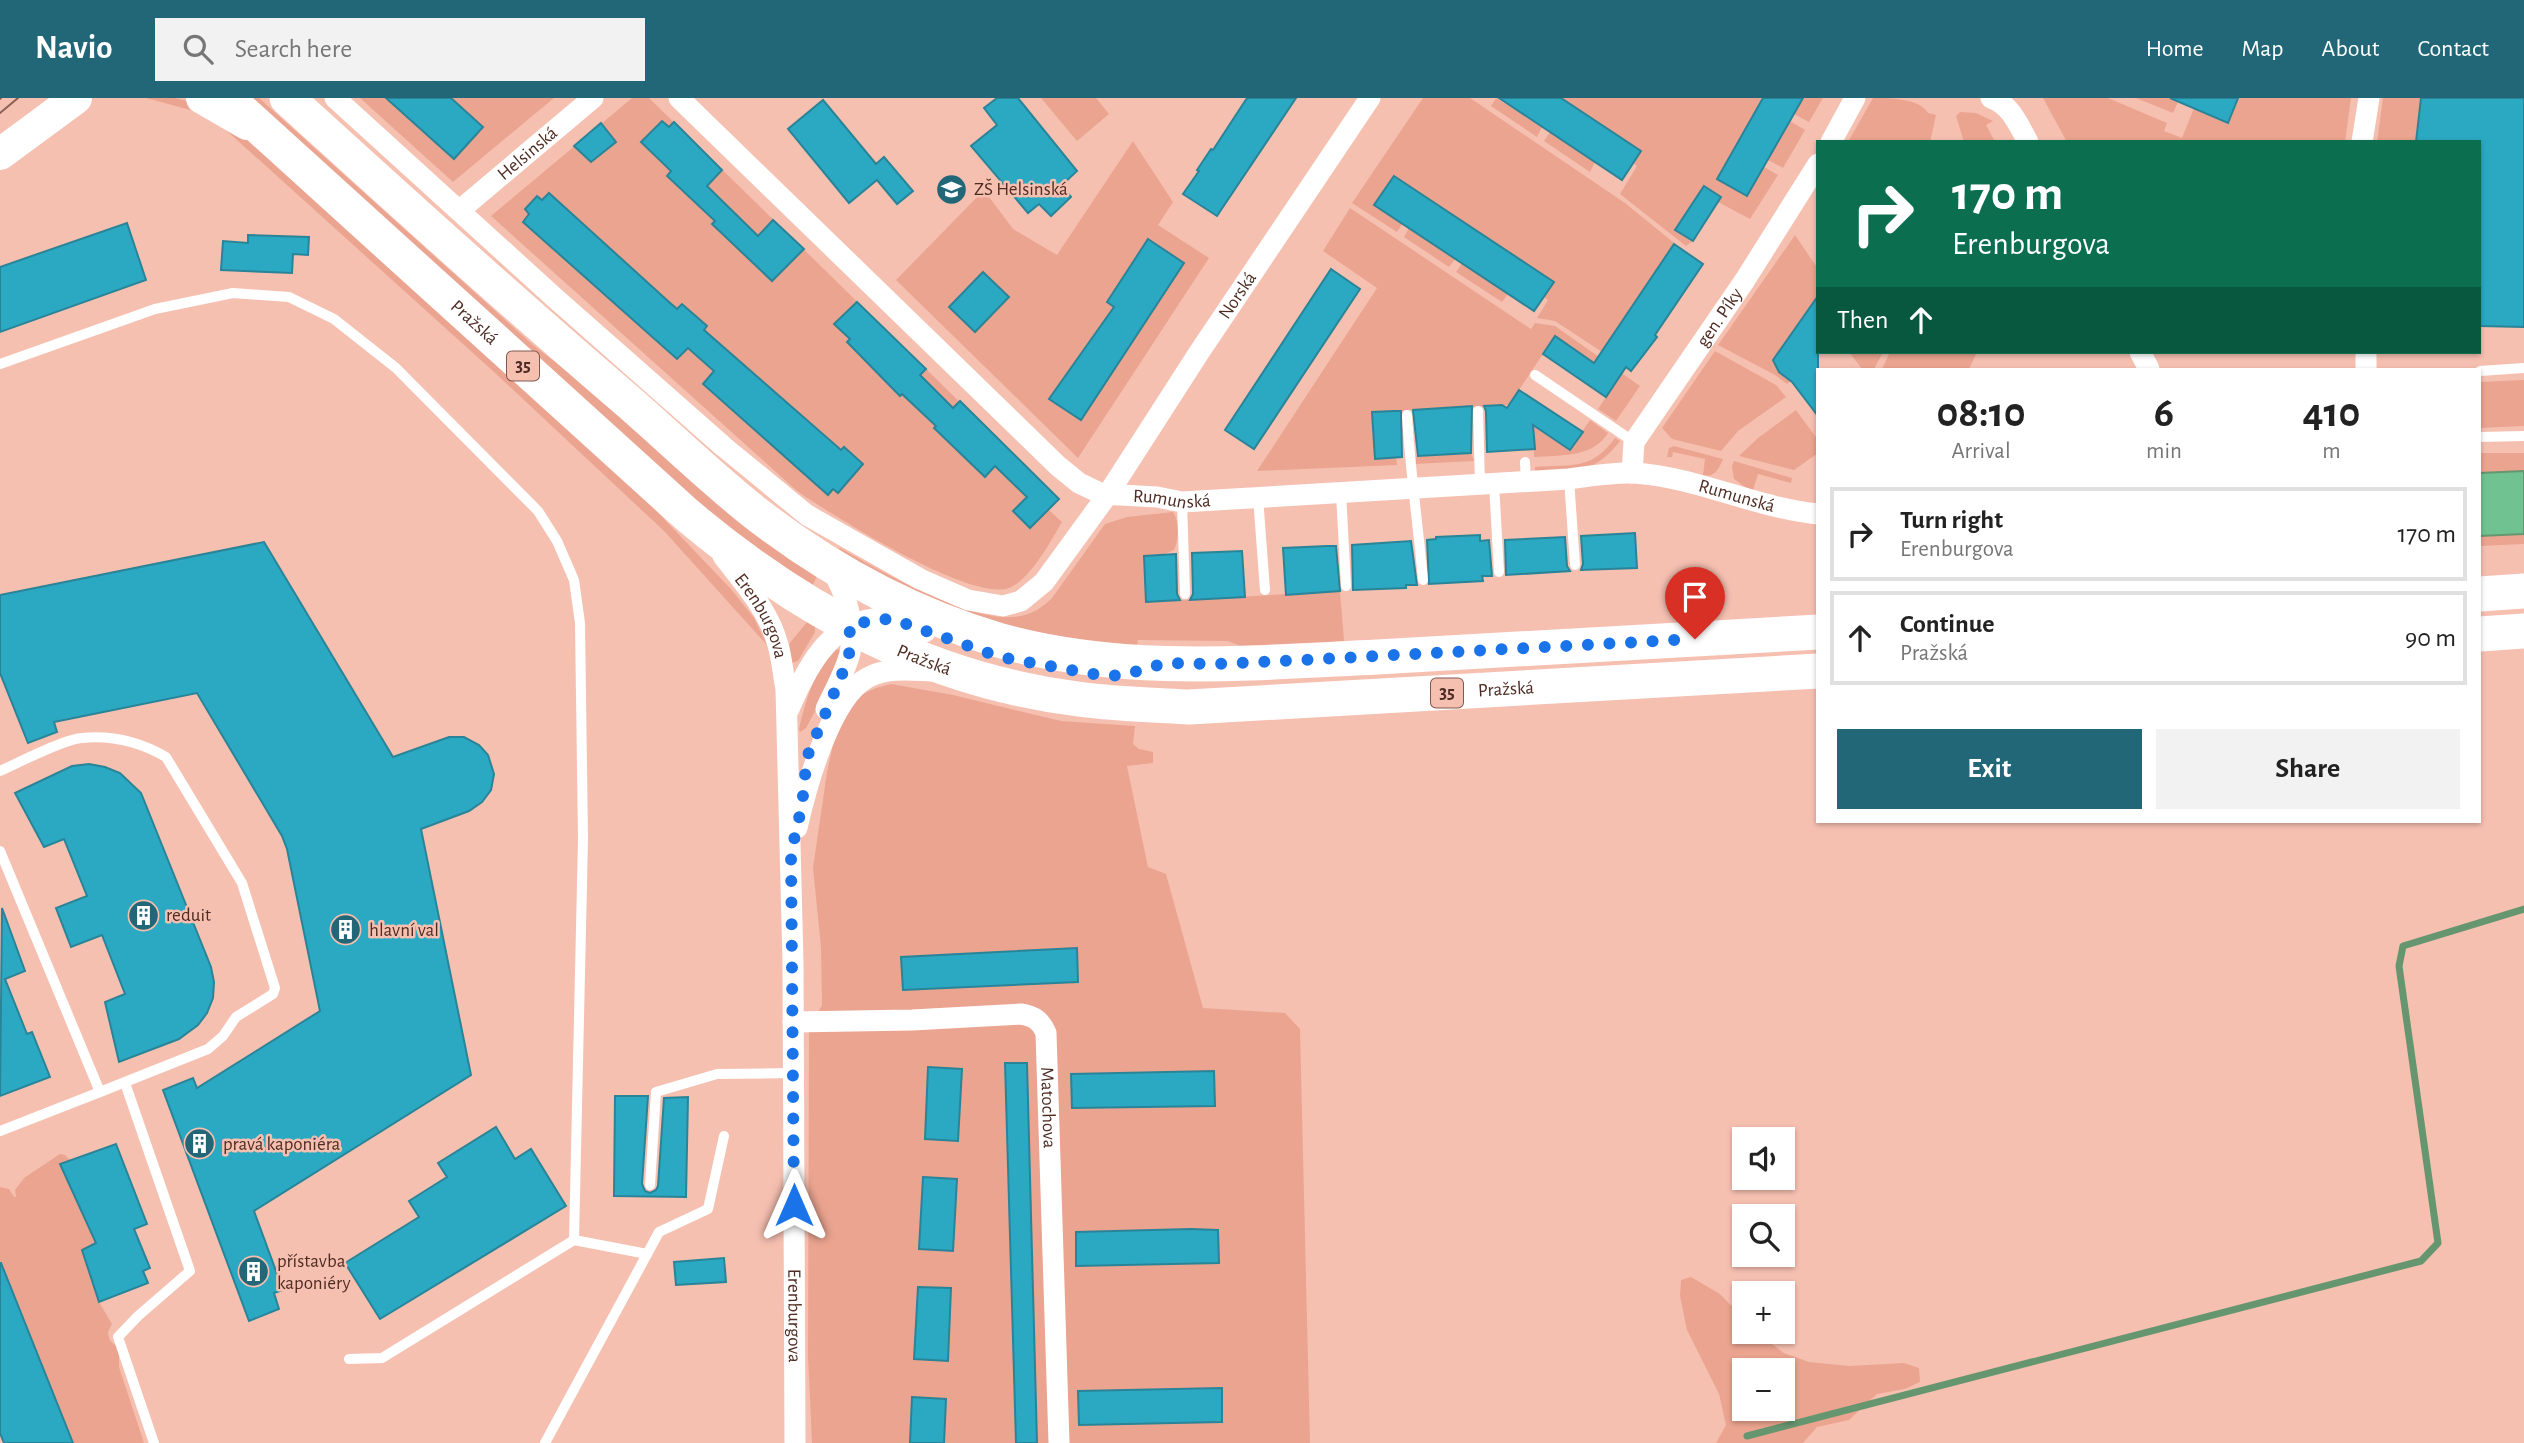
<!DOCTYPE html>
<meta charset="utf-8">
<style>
:root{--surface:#fff;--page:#f2f2f2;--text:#222;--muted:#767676;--line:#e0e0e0;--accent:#226777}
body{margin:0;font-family:"Alegreya Sans",sans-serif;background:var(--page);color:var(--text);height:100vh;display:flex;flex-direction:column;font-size:26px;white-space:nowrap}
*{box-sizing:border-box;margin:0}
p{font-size:23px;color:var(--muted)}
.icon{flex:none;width:38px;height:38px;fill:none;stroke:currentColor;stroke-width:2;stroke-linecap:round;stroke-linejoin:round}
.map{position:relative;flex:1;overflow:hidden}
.details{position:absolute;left:1816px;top:270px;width:665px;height:455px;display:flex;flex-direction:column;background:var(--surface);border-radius:0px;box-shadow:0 2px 5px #0004}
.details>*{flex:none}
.top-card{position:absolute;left:1816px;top:42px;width:665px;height:214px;border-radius:0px;box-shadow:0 2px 5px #0004;background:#0b6e4f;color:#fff;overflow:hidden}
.buttons{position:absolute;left:1732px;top:1029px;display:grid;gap:14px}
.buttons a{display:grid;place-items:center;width:63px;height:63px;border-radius:0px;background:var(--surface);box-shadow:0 2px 5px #0004;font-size:35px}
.pin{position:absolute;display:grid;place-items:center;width:60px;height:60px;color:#fff;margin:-72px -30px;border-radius:50% 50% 50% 0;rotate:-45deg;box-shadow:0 0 7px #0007}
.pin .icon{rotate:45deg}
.me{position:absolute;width:77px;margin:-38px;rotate:0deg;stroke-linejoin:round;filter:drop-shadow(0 0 5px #0008)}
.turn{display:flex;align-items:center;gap:24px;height:147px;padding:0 21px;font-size:32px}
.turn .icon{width:91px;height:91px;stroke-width:2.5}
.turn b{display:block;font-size:49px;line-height:60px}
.then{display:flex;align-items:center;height:66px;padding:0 21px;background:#0003;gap:14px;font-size:26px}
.eta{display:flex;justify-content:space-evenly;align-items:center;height:119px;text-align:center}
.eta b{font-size:42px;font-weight:700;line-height:49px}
.action{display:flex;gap:14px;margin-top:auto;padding:14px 21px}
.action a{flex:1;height:80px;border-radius:0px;background:var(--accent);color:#fff;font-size:28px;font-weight:700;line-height:80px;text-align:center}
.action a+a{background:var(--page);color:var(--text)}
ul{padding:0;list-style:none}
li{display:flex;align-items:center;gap:21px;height:94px;margin:0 14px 10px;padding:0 7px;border:4px solid var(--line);border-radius:0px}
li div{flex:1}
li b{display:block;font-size:26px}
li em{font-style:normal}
header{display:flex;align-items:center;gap:42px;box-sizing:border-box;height:98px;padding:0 35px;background:var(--accent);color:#fff}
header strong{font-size:33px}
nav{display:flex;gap:38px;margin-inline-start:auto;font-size:24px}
.search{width:490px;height:63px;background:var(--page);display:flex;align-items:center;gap:18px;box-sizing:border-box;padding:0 24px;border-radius:0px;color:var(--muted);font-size:26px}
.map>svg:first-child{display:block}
.green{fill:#eba490;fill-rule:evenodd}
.water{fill:#70c390;stroke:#66966f;stroke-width:2}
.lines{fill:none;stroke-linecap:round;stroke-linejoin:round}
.stream{stroke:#66966f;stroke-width:7}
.building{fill:#2ba9c3;stroke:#2a8498;stroke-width:2}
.service{stroke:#fff;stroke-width:10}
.minor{stroke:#fff;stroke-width:21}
.secondary{stroke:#fff;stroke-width:32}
.primary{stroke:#fff;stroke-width:35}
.tram{stroke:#896054;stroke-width:2}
.route{stroke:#1a73e8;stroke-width:12;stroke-dasharray:0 21.6}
.labels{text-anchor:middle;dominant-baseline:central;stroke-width:5;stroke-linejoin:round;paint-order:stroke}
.shield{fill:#f6c0b1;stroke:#81584e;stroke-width:2}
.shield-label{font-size:18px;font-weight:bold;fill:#4f2c23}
.street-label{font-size:19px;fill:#4f2c23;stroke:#f6c0b1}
.poi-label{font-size:19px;fill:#4f2c23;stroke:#f6c0b1;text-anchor:start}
</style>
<header>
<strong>Navio</strong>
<div class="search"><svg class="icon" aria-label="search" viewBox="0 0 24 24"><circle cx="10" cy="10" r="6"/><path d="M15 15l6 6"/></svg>Search here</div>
<nav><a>Home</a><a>Map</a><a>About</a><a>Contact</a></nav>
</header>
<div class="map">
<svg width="2524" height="1345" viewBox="0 0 2524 1345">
<rect width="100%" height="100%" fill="#f6c0b1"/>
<!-- green -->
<g class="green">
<path d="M146,0H175L187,3L232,27L643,399L731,491L754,520L767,547L664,433L494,274L227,33L194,13Z"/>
<path d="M248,0H259L533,247L602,300L817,478L811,491L738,441Z"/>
<path d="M360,0H554L453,84Z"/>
<path d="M632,0H649L1059,401L1049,412L1062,424C1051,443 1030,482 1009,490C970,504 832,417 797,393L491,118Z"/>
<path d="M1041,0H1096L1109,16L1077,43Z"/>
<path d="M1423,0H1470L1625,105L1673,144L1674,146L1602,253L1631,273L1555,223L1537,220L1548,202L1544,199L1554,184L1394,78L1374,107L1403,125L1397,134L1352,105Z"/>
<path d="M1496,0L1542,29L1537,39L1491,8Z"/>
<path d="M1561,0H1763L1717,81L1747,98L1764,69L1778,77L1750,121L1718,104L1721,99L1704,88L1675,132L1693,143L1686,148L1620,96L1637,68L1633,65L1640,53Z"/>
<path d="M1803,0H1823L1809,24L1794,16Z"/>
<path d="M1873,0C1890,0 1919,0 1928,15L1936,17L1930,44H1848Z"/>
<path d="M2043,0H2108L2167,25L2164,33L2182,40L2194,10L2228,25L2238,0H2351L2345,44H2067Z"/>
<path d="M2136,0H2169L2178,4L2173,15Z"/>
<path d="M2383,0H2421L2416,44H2377Z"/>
<path d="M1960,14L1976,15L1993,23L1986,27L1995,44H1964L1956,18Z"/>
<path d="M1790,23L1805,32L1783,70L1768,62Z"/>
<path d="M1550,34L1595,64L1590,74L1544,43Z"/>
<path d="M1133,43L1173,104L1158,127L1209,160L1078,360L896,182L984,92L1013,131L1057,157Z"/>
<path d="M1350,110L1531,231L1535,225L1555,228L1640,288L1616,323L1598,311L1618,281L1555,238L1509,307L1372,314L1375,360L1396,359L1397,367L1257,373L1377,190L1323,153Z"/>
<path d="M1409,130L1455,161L1449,169L1404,139Z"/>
<path d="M1795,137L1818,171V214L1806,216L1775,260L1779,274L1791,283L1787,286L1775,277L1718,247Z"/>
<path d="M1462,165L1508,196L1502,204L1456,174Z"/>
<path d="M1715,253L1776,287L1786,299L1738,333L1721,353L1672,341L1662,330Z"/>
<path d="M1849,254H1881L1882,256L1874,271H1862Z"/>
<path d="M1887,254H1977L1969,271H1882L1889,256Z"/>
<path d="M2524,282V328L2480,330V284Z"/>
<path d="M1796,312L1818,342V355L1794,372L1739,358L1758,340Z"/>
<path d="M1590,322L1608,335C1593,360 1560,357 1534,359V328L1570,351Z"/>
<path d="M1615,340L1620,343C1593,378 1576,370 1535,374V369C1572,366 1591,373 1615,340Z"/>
<path d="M1674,348L1723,361C1719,370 1715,380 1703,377L1705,361L1673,354L1672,359H1667L1669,350Z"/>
<path d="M1422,354L1423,358L1465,356V354L1472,357L1474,363L1415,366L1417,356Z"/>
<path d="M2480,355H2524V446L2480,448Z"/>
<path d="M1734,363L1792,380L1791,385L1758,376L1753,392L1745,389L1734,381L1732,368Z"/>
<path d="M1173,414C1180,425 1179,441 1174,452L1165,456L1144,458L1147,504L1340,493L1344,543L1240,548L1228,543L1138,542L1137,547L1129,548L1043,538L947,509L837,454L840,450C879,472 975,528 1020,518C1033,516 1043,509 1052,500L1105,426L1127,419Z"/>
<path d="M808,523L815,528V534L798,563L792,565L789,546Z"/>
<path d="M837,551L841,553L832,582L806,630L800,634L799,631C805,604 815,569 837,551Z"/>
<path d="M891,586L953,597L1061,623L1135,628L1133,646L1139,651L1153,654V665L1127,668L1148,769L1166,776L1203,910L1285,915L1300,931L1310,1345H812L808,1258L809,932L822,907L821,849L813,770L827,674L834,642L851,608L861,597L876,590Z"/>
<path d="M60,1056L65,1057L70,1062L61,1066L96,1145L83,1152L99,1204L112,1226L108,1234C109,1243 111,1245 119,1249V1269L144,1345H73L0,1163V1089L9,1091L14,1099H16L15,1092L24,1080Z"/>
<path d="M1691,1179L1720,1196L1745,1222V1234H1755L1784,1255L1809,1264L1849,1268L1904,1265L1919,1270L1920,1284L1905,1291L1877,1296L1849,1322L1817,1329L1803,1345H1716L1726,1327L1719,1296L1687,1232L1680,1198L1681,1182ZM1745,1272H1783V1311H1745Z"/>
</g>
<!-- water -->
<path class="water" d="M2524,373V436L2480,438V375Z"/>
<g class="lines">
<!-- stream -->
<path class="stream" d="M1747,1338L2421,1163L2438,1145L2399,868L2403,848L2524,811"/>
</g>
<!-- building -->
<g class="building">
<path d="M386,0H451L483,29L454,61Z"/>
<path d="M997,0H1018L1077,73L1062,87L1071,99L1051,118L1039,106L1028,115L971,48L997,27L984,10Z"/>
<path d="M1247,0H1296L1217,118L1183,96L1199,73L1197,72L1211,51L1213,52Z"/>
<path d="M1499,0H1561L1641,53L1622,82Z"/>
<path d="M1763,0H1803L1747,98L1717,81Z"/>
<path d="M2170,0H2238L2228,25Z"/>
<path d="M2421,0H2524V229L2480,228V44H2416Z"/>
<path d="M823,2L876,66L884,59L913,93L897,106L877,82L849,105L788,31Z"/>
<path d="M662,23L669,29L674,24L722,72L707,88L758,138L773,122L804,151L772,183L712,126L715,123L667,78L671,73L641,44Z"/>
<path d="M601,25L616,44L591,64L574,48Z"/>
<path d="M1394,78L1554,184L1534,213L1374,107Z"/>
<path d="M1704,88L1721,99L1693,143L1675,132Z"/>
<path d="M549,95L669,204L677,211L682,206L707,228L704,232L841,352L844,349L863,366L838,395L833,391L828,397L703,286L714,273L688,250L677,261L523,124L529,116L525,111L537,98L542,102Z"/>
<path d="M127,125L146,182L0,234V169Z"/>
<path d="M248,137L309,139L308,157L293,156L292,175L221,172L223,143L248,145Z"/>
<path d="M1148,141L1184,165L1081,322L1049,301L1114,209L1107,204Z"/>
<path d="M1674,146L1703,166L1655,237L1657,239L1631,273L1626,269L1606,299L1543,256L1555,238L1594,265Z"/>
<path d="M1331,171L1360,191L1254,351L1225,332Z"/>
<path d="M983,174L1009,199L975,234L949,209Z"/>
<path d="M1818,198V318L1792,284L1779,274L1773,262Z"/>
<path d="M857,204L926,271L920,277L953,310L960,303L1059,401L1030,430L1013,413L1027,399L995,368L985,379L934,330L936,328L902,296L900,298L847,244L850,241L834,226Z"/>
<path d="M1519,292L1583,334L1570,352L1533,327L1535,351L1487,354L1486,313L1484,308L1502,307L1507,310Z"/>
<path d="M1472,308L1471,355L1418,358L1413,312Z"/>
<path d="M1394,313H1401L1402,359L1375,361L1372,314Z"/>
<path d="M1635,435L1637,470L1581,472L1583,466L1581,438Z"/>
<path d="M1480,437V443L1489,442L1492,478H1482L1483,483L1429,486L1427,442L1436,441V439Z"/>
<path d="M1565,439L1567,468L1570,473L1506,477L1505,442Z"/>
<path d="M1411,443L1417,487H1406V490L1353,492L1352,447Z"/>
<path d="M264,444L393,659L449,639H464L479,647L488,657L494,676L491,692L482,704L469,713L421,731L471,977L254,1113L283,1192L274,1195L279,1211L249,1223L163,992L193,980L197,990L320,913L287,751L282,738L197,595L54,624L57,634L28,645L0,575V497Z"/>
<path d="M1327,448H1336L1340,493L1286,497L1283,450Z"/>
<path d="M1242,453L1245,499L1190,502L1193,496L1192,455Z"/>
<path d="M1176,456L1177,496L1180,502L1146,504L1144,458Z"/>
<path d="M89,666L105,669L120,675L141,695L211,869L214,884L213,900L207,915L198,927L179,941L119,964L105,904L125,896L102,837L71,849L56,810L87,798L64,741L44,749L15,695L72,668Z"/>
<path d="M2,810L25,873L5,881L27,936L32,934L50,979L0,998Z"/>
<path d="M1077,850L1078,884L903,892L901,859Z"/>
<path d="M1005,965H1027L1037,1345H1016Z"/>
<path d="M928,969L962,971L958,1043L925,1041Z"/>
<path d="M1214,973L1215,1008L1072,1010L1071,976Z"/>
<path d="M615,998H648L642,1086L645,1093L650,1095L656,1092L658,1088L664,1000L688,999L686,1099L614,1098Z"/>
<path d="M496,1029L515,1061L531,1051L566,1108L380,1221L345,1165L419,1119L409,1103L447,1079L438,1065Z"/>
<path d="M116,1046L147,1126L134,1131L150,1170L143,1173L148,1185L99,1204L82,1152L96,1145L60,1066Z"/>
<path d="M923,1079L957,1081L953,1153L919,1151Z"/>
<path d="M1191,1131L1218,1132L1219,1165L1076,1168V1134Z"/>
<path d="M724,1160L726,1184L676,1187L674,1164Z"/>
<path d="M0,1165H1L73,1345H4L0,1335Z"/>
<path d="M918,1189L951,1190L948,1263L914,1261Z"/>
<path d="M1222,1290V1324L1079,1327L1078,1293Z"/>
<path d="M912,1299L946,1301L944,1345H910Z"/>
</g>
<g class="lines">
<!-- service -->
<g class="service">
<path d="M0,266L155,211L233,195L289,199L334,221L396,270L538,413L557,443L574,482L580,525L583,741L574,1142"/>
<path d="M2480,273L2524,270"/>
<path d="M1535,277L1634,344"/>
<path d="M1478,313L1480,386"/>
<path d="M1407,317C1410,372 1418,426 1423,482"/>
<path d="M2480,339L2524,338"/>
<path d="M1525,364L1526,384"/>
<path d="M1569,381L1575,467"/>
<path d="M1494,386L1499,474"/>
<path d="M1341,395L1346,488"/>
<path d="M1258,399L1265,492"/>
<path d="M1182,404L1185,496"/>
<path d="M0,673C18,665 64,641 82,640C112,637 140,644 166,659L242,785L275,890L273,896L236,919L223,938L208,951L100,994L0,753"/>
<path d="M125,985L190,1173L138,1218L118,1239L154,1345"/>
<path d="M0,1033L100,994"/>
<path d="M650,1087L656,994L717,976L793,975"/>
<path d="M349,1261L382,1260L574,1142L647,1156"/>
<path d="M545,1345L659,1134L708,1111L724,1038"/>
</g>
<!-- minor -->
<g class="minor">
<path id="s1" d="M335,0L555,200L724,349L807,417L920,481L968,502L1003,508L1021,503L1044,484L1108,396L1200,253L1370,0"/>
<path id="s2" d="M679,0L1058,368L1079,385L1102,396L1157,399L1182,404L1569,381C1590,378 1612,374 1634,375C1697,379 1756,410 1818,416"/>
<path d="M1991,0C2011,7 2018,26 2028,44"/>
<path d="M1831,44L1855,0"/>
<path d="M2362,44L2369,0"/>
<path id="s3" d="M460,112L593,0"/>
<path d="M2140,254L2149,271"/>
<path d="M2366,254V271"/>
<path id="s4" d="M1632,375L1634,344L1745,182L1818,66"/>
<path id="s5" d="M723,458C744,485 769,513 778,547C782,561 783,576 786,591L793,864L795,1345"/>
<path d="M789,611C807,568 834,515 890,521C903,523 914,530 925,534"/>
<path d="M826,611C834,593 845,575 850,555C856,529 846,493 831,471"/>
<path d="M797,730C806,690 830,600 867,580C886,569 910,572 931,573"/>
<path id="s6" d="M793,924L912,922L1021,916C1034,918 1041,923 1046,935L1059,1345"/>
</g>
<!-- secondary -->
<g class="secondary">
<path d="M202,0L247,26"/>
<path d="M0,56L76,0"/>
</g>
<!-- primary -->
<g class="primary">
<path id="s7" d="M227,0L686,416C801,513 927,582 1078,601C1115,606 1152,607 1189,609L1818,573"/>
<path d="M287,0C396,99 505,198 617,294C663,333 706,376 754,414C826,470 910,516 998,542C1121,577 1251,565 1377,559C1524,552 1671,543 1818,534"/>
<path d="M2480,496L2524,493"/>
<path d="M2480,536L2524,533"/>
</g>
<!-- tram -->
<g class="tram">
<path d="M0,1L1,0"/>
<path d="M0,15L18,0"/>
</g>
</g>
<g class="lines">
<!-- route -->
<path class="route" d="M794,1107L791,755L802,707L807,659L848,562L851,544L849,528L874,522L892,521L1000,559L1104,578L1123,577L1166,565L1215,566L1302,562L1695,541"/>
</g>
<!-- icons -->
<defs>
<symbol id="school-disc" viewBox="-11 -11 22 22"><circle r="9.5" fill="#226777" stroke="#f6c0b1"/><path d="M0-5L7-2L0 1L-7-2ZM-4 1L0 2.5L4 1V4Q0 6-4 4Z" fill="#fff"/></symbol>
<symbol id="building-disc" viewBox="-11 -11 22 22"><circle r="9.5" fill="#226777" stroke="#f6c0b1"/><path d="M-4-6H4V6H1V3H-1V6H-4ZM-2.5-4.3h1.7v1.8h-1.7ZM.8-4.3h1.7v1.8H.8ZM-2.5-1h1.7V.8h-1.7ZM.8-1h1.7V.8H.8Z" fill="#fff"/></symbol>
</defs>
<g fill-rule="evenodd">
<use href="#school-disc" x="934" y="74" width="35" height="35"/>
<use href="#building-disc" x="126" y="800" width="35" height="35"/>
<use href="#building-disc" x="328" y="814" width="35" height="35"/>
<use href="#building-disc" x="182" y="1028" width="35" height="35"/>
<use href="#building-disc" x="236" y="1156" width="35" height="35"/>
</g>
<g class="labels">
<!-- shield labels -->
<g class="shield">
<rect x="507" y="253.5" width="32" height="29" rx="5"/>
<rect x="1431" y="580.5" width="32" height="29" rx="5"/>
</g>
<g class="shield-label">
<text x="523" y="268">35</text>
<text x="1447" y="595">35</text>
</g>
<!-- street labels -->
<g class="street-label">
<text stroke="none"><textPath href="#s3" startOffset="88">Helsinská</textPath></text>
<text stroke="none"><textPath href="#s1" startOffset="1242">Norská</textPath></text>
<text stroke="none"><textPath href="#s4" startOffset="182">gen. Píky</textPath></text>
<text stroke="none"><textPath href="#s7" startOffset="334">Pražská</textPath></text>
<text stroke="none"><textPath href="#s2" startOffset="1220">Rumunská</textPath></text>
<text stroke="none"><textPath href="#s2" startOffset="651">Rumunská</textPath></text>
<text stroke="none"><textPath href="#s5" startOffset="72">Erenburgova</textPath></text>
<text stroke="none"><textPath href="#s7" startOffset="900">Pražská</textPath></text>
<text stroke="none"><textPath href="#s7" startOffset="1488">Pražská</textPath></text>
<text stroke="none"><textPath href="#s6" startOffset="336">Matochova</textPath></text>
<text stroke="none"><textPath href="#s5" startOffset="777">Erenburgova</textPath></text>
</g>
<!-- poi labels -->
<g class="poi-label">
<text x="974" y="91">ZŠ Helsinská</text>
<text x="166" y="817">reduit</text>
<text x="369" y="832">hlavní val</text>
<text x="223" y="1046">pravá kaponiéra</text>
<text x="277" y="1163">přístavba<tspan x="277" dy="22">kaponiéry</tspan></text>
</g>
</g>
</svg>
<div class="buttons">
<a><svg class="icon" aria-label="sound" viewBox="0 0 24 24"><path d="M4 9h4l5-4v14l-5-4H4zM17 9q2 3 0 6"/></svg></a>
<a><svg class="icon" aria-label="search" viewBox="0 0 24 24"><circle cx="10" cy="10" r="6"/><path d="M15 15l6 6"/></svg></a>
<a>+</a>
<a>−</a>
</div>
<div class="pin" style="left:1695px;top:541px;background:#d93025"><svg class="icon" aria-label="arrive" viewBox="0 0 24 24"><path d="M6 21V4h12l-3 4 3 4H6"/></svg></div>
<svg class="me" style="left:794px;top:1107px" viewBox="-20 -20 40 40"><path d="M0-17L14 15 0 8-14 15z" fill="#1a73e8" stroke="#fff" stroke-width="4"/></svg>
<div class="top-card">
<div class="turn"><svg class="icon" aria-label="right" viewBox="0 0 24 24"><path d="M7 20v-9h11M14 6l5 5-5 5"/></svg><div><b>170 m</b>Erenburgova</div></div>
<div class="then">Then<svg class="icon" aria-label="ahead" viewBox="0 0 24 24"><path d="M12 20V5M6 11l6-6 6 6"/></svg></div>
</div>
<section class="details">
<div class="eta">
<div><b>08:10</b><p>Arrival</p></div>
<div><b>6</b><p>min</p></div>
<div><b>410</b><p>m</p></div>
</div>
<ul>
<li><svg class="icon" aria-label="right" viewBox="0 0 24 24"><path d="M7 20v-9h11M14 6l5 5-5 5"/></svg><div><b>Turn right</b><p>Erenburgova</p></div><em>170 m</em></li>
<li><svg class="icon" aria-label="ahead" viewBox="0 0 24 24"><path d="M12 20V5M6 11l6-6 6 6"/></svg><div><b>Continue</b><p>Pražská</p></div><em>90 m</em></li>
</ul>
<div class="action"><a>Exit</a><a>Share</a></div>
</section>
</div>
